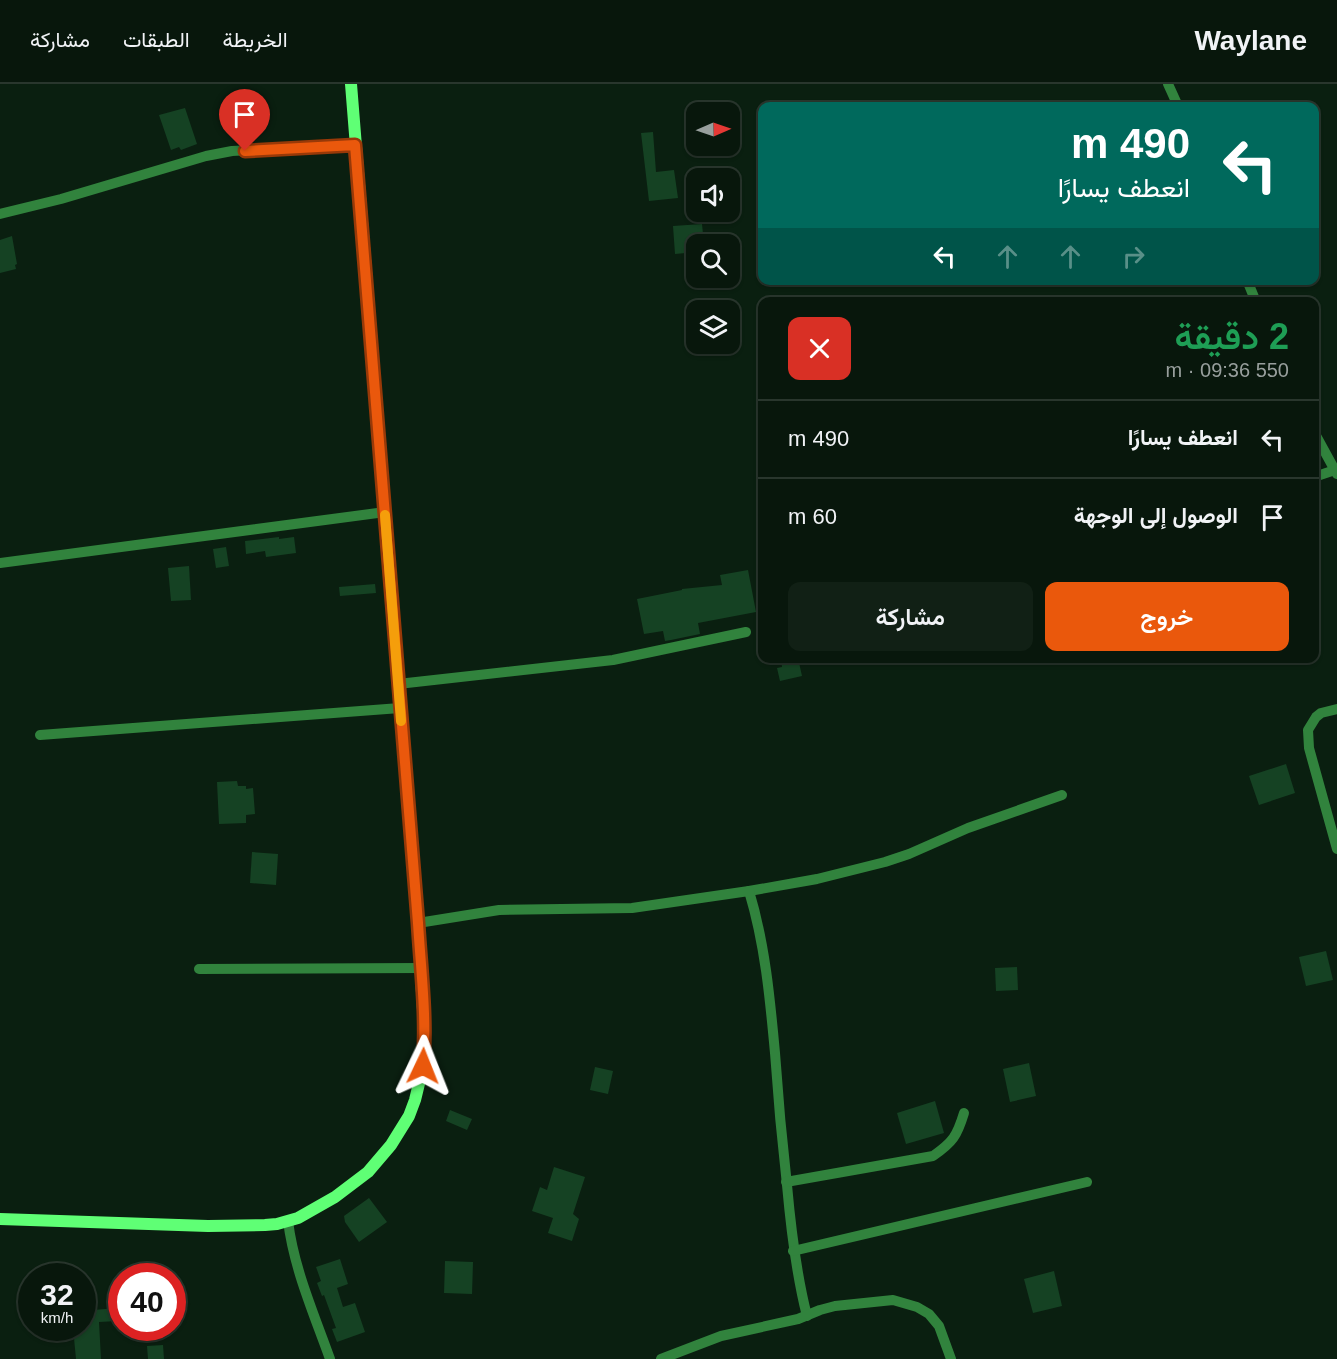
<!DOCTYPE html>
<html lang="ar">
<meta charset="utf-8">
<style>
:root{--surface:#08170c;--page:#112015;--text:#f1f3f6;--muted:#989f9d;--line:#29362d;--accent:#ea580c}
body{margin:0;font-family:Helvetica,Vazirmatn,sans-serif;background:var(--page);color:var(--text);direction:rtl;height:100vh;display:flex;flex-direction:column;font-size:22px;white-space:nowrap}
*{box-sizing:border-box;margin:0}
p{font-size:20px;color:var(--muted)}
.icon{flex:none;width:33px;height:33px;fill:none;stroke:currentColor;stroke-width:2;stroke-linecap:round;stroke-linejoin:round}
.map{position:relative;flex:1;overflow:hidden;direction:ltr}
.drawer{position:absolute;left:758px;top:213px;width:561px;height:366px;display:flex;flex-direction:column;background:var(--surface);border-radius:12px;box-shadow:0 2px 4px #0004,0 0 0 2px var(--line);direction:rtl}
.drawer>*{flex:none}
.guide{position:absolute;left:758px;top:18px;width:561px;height:183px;border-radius:12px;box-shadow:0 2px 4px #0004,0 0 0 2px var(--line);direction:rtl;background:#00695c;color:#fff;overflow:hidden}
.needle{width:39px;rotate:88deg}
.buttons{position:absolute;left:686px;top:18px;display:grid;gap:12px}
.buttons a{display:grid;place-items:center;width:54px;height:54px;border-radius:12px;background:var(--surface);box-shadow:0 2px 4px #0004,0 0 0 2px var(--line);font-size:30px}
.speed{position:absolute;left:18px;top:1179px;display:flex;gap:12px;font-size:30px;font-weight:700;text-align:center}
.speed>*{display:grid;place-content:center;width:78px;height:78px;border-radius:50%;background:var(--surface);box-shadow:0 2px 4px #0004,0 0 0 2px var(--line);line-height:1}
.speed small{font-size:15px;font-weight:400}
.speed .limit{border:9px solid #d22;background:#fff;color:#111}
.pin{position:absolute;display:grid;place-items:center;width:51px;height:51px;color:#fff;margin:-62px -26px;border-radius:50% 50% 50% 0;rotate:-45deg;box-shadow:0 0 6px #0007}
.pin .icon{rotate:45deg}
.me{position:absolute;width:66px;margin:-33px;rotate:2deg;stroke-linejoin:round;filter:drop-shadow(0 0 4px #0008)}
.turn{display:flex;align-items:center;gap:21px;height:126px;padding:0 30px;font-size:27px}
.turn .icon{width:78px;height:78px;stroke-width:2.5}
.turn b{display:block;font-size:42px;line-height:51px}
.lanes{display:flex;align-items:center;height:57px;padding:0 30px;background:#0003;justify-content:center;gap:30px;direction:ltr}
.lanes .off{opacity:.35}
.round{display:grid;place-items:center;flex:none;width:63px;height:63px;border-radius:12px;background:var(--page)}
.overview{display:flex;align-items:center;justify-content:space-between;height:102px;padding:0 30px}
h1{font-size:36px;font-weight:600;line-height:45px;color:#1e9e55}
.action{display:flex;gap:12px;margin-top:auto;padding:12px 30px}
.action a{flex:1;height:69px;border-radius:12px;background:var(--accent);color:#fff;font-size:24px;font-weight:600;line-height:69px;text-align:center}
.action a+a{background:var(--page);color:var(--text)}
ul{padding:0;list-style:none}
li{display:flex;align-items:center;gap:18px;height:78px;padding:0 30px;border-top:2px solid var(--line)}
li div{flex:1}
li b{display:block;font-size:22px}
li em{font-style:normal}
header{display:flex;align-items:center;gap:36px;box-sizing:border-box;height:84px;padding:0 30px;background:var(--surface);border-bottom:2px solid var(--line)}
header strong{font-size:28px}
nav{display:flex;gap:33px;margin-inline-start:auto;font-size:21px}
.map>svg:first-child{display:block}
.building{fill:#154223}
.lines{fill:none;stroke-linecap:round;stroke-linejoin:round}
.street{stroke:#31833d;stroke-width:10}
.secondary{stroke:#5fff75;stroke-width:12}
.route-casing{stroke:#983908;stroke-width:15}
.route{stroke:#ea580c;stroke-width:10}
.slow{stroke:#f59e0b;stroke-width:10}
</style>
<header>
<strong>Waylane</strong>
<nav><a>الخريطة</a><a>الطبقات</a><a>مشاركة</a></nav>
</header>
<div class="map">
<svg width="1337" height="1275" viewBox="0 0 1337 1275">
<rect width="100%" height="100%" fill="#0a1f10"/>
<!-- building -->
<g class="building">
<path d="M185,24L197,60L181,66L179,63L171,66L159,31Z"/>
<path d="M653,48L656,88L674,86L678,114L649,117L641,49Z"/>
<path d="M702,140L704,160H696V168L675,170L673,142Z"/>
<path d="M12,152L17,180L15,181L16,185L0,189V156Z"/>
<path d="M279,453V455L294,453L296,469L266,473L265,467L246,470L245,457Z"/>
<path d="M226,463L229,482L216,484L213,465Z"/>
<path d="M189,482L191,516L171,517L168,484Z"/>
<path d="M748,486L756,528L698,539L700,550L671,556L665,557L663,547L644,550L637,515L682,506V505L722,501L720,491Z"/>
<path d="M375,500L376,509L340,512L339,503Z"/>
<path d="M781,574H798L802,592L780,597L777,584L782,583Z"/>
<path d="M1286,680L1295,709L1259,721L1249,692Z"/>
<path d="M237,697L238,702H246V705L253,704L255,730L246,731V739L219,740L217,698Z"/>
<path d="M252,768L278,770L276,801L250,799Z"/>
<path d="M1326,867L1333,896L1306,902L1299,873Z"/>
<path d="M1017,883L1018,906L996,907L995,884Z"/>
<path d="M1029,979L1036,1012L1010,1018L1003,985Z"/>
<path d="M595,983L613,987L608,1010L590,1006Z"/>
<path d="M935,1017L944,1049L906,1060L897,1029Z"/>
<path d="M450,1026L472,1035L467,1046L446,1037Z"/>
<path d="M554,1083L585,1093L573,1130L579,1135L572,1157L548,1149L553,1134L532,1127L540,1103L547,1106Z"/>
<path d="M369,1114L387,1138L359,1158L345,1138L344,1132Z"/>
<path d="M340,1175L348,1200L337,1204L343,1223L355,1219L365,1248L337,1258L332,1245L336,1244L324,1211L322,1212L317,1199L321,1197L316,1183Z"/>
<path d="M445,1177L473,1178L472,1210L444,1209Z"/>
<path d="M1054,1187L1062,1222L1033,1229L1024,1195Z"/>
<path d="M117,1224L118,1237L99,1238L101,1275H76L73,1244H82V1227Z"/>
<path d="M163,1261L164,1275H148L147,1262Z"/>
</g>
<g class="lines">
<!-- street -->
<g class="street">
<path d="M1168,0L1178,22"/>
<path d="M0,130L61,115L206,72L232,67L355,61"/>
<path d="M1247,196L1256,218"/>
<path d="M1314,348L1337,390"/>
<path d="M1314,393L1335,386"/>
<path d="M0,479L385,428"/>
<path d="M398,600L613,576L746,548"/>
<path d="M1337,625L1321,629L1316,633L1308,646L1309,664L1337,765"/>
<path d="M40,651L400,624"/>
<path d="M749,807L817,795L885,778L909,770L968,744L1062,711"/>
<path d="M418,839L499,826L632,824L749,807C765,860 770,914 775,969C778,1013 782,1057 787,1101C791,1146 796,1189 807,1232"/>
<path d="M199,885L421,884"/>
<path d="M786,1098L933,1072C953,1058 957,1052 964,1029"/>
<path d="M288,1137C294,1185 314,1230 330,1275"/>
<path d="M793,1167L1087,1098"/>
<path d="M661,1275L721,1252L798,1235L820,1226L835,1222L893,1216L917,1223L929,1230L939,1242L951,1275"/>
</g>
<!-- secondary -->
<path class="secondary" d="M0,1135L208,1142L265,1141L277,1140L298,1134L335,1113L368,1088L391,1061L409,1032L415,1016L423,983L424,966L423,926L418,839L351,0"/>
</g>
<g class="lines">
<defs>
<path id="route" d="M245,67L355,61L418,839C421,887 427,935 423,982"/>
</defs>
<!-- route casing -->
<use href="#route" class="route-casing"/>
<!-- route -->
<use href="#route" class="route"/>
<!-- slow -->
<path class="slow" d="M385,431L401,637"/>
</g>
</svg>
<div class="buttons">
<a><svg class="needle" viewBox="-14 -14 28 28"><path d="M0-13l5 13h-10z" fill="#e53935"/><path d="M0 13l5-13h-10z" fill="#989f9d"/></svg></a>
<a><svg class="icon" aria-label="sound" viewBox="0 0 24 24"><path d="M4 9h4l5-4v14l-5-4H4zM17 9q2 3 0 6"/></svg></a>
<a><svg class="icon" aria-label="search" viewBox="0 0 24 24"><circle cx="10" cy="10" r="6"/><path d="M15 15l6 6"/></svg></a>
<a><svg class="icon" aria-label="layers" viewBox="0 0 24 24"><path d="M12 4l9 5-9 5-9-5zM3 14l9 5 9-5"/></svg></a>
</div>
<div class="speed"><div>32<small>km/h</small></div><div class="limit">40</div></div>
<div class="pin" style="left:245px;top:67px;background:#d93025"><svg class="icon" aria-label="arrive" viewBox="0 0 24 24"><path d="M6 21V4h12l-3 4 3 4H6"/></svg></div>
<svg class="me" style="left:423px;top:982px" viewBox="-20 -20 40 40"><path d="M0-17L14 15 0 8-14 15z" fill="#ea580c" stroke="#fff" stroke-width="4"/></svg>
<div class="guide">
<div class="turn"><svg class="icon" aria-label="left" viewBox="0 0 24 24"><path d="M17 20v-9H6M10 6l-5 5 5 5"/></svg><div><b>490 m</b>انعطف يسارًا</div></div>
<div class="lanes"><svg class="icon" aria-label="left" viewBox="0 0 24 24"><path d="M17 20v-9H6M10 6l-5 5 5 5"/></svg><svg class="icon off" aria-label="ahead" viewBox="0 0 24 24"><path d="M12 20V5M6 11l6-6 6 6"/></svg><svg class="icon off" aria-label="ahead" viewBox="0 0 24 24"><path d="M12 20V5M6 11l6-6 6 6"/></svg><svg class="icon off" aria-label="right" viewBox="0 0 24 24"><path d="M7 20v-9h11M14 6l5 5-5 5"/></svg></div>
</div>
<section class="drawer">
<div class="overview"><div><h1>2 دقيقة</h1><p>550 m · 09:36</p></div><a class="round" style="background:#d93025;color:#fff"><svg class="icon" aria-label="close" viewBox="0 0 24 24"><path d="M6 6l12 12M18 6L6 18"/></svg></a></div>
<ul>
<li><svg class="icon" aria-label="left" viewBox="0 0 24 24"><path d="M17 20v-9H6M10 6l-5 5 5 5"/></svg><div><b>انعطف يسارًا</b></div><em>490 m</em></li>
<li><svg class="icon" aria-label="arrive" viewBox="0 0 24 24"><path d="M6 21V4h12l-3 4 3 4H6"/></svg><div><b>الوصول إلى الوجهة</b></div><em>60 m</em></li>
</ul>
<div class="action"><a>خروج</a><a>مشاركة</a></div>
</section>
</div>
